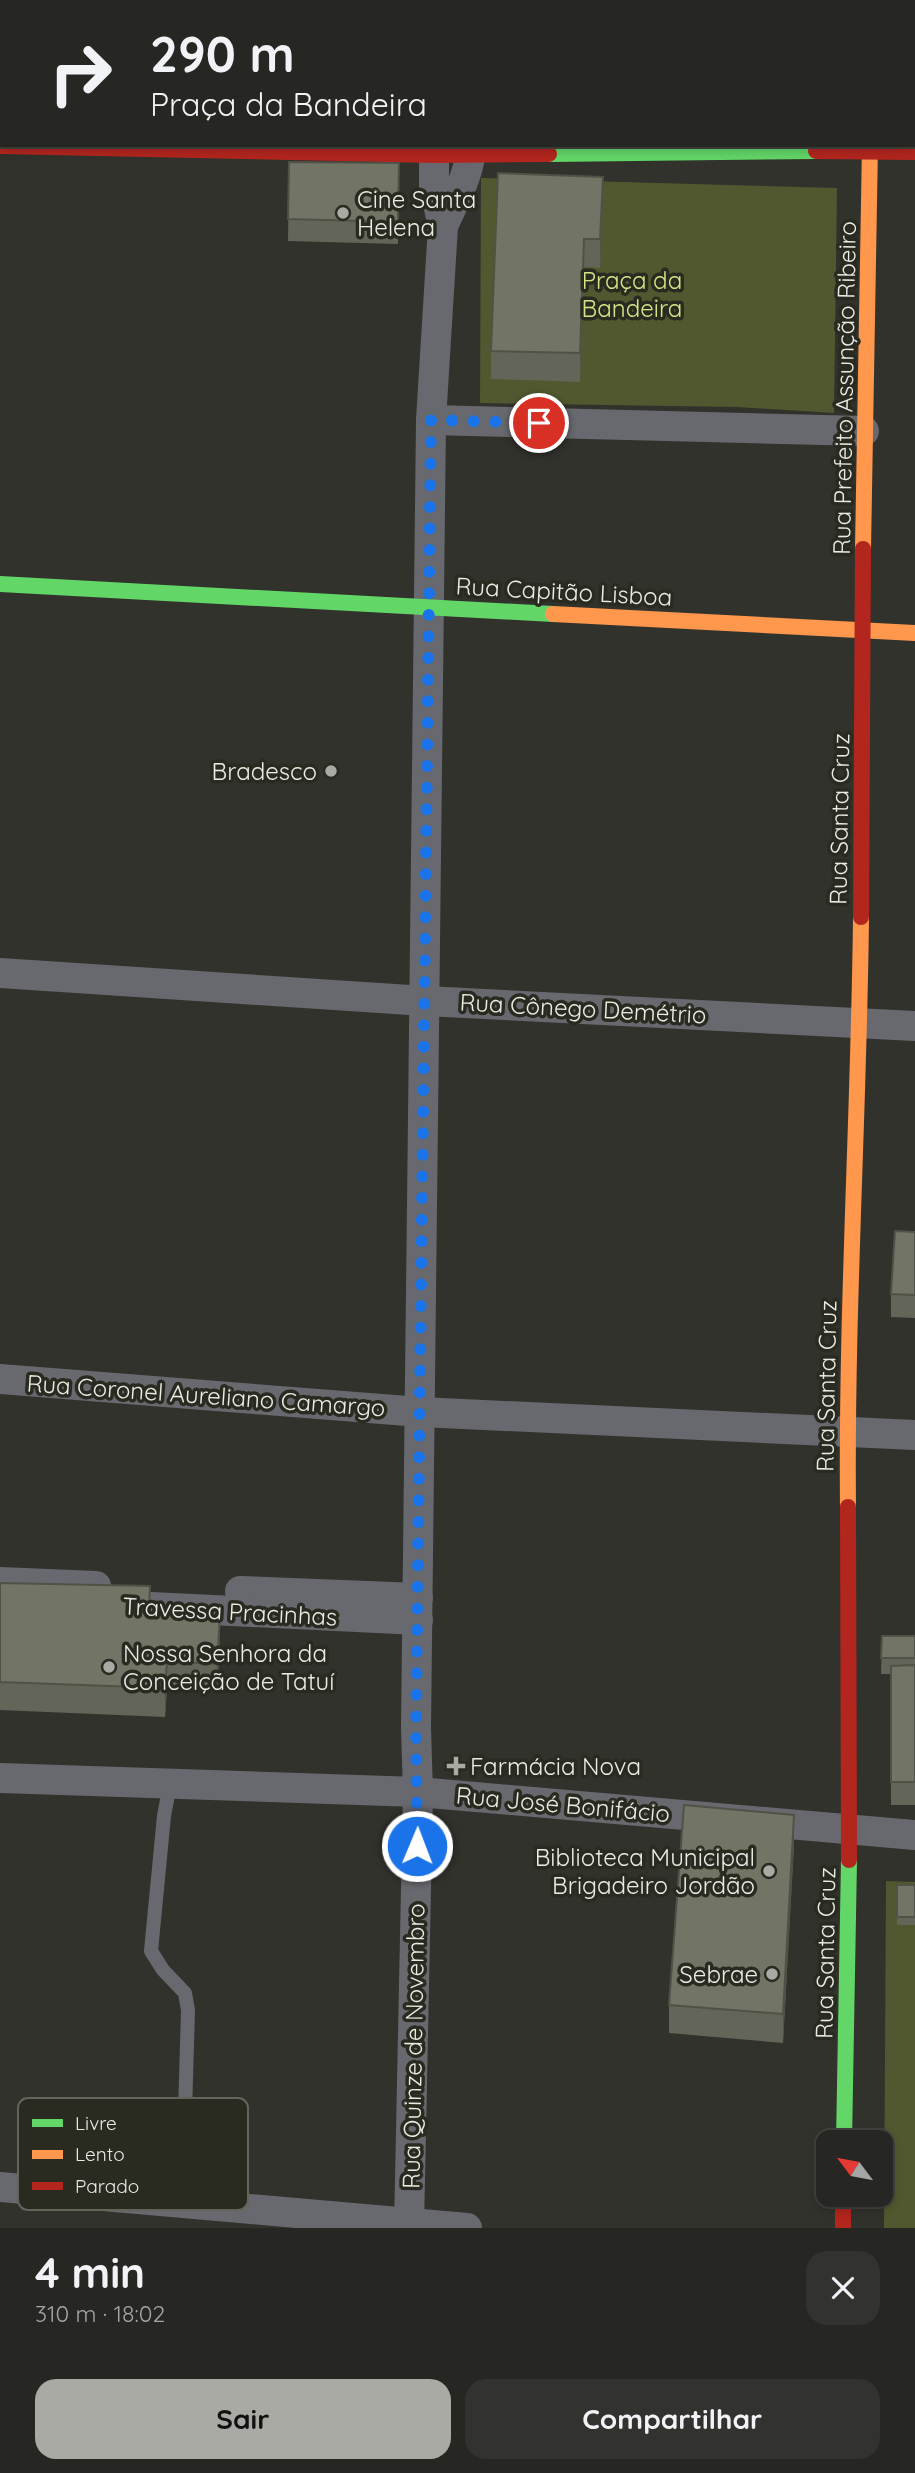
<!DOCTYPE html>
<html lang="pt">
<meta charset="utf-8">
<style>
:root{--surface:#262622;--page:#32322f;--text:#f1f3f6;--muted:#a4a5a5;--line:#424340;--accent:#a9aaa4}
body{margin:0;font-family:Quicksand,sans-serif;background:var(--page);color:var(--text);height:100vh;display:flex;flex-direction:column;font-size:26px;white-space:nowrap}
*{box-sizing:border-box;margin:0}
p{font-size:23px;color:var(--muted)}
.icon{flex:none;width:38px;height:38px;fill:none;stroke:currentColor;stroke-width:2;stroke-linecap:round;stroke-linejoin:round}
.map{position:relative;height:2228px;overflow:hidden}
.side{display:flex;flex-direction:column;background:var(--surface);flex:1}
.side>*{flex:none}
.top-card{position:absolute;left:0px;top:0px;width:915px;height:147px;box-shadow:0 4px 10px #0003,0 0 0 2px var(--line);background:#262622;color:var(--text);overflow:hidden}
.needle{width:46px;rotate:302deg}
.controls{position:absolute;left:816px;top:2130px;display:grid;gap:14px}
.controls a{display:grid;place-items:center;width:77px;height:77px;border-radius:14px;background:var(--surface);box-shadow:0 4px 10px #0003,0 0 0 2px var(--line);font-size:35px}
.pin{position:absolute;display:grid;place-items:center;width:60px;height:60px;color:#fff;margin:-30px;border:4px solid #fff;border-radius:50%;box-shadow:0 2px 7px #0007}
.me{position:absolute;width:77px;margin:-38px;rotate:1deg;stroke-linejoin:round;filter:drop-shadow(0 0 5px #0008)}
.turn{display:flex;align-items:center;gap:24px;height:147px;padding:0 35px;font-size:32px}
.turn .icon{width:91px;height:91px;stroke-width:2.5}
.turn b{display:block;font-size:49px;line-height:60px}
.round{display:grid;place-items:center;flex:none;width:74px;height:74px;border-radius:21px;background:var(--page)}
.overview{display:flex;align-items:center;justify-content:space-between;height:119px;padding:0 35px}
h1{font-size:42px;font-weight:800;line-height:52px}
.cta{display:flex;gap:14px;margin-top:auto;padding:14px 35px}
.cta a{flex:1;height:80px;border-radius:21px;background:var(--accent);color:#111;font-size:28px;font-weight:800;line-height:80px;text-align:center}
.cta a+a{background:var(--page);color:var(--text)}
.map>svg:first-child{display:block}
.green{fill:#51582f}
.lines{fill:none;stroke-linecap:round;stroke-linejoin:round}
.lane{stroke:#68696f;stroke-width:14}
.street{stroke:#68696f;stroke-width:30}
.fast{stroke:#63d668;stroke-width:16}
.slow{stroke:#ff974d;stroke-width:16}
.jam{stroke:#b3261e;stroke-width:16}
.wall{fill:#626557}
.shaded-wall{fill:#505247}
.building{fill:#727565;stroke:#505247;stroke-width:2}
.route{stroke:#1a73e8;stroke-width:12;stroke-dasharray:0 21.6}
.poi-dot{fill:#a9aaa4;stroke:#292b20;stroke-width:2.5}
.labels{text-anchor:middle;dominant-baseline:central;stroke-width:7;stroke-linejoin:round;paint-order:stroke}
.poi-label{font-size:24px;fill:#e9ebe4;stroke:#292b20;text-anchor:start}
.park-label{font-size:24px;fill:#d2e484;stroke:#292b20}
.street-label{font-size:24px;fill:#e9ebe4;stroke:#292b20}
.key{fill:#292b20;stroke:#63655b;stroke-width:2}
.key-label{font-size:19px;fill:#e9ebe4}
</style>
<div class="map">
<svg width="915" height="2228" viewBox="0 0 915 2228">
<rect width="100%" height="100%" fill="#32322d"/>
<!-- green -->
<g class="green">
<path d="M481,178L837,188L834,413L737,407L480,403Z"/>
<path d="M886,1881L915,1882V2228H884Z"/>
</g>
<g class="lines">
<!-- lane -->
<path class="lane" d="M170,1784L164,1816L151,1951L163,1970L185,1993L188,2010L184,2148"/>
<!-- street -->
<g class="street">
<path d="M440,2V0"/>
<path d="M476,2V0"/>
<path d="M443,226C454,201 471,173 471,145"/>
<path d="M431,420L864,431"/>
<path d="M0,973L425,1001L915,1026"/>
<path d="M0,1379L420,1412L915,1435"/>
<path d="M0,1582L96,1586"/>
<path d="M240,1591L418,1598"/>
<path d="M109,1605L418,1620"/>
<path d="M0,1778L418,1792L915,1835"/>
<path d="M0,2187L467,2228"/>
<path d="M409,2228L418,1792L416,1728L431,420L443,226L434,187V145"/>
</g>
<!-- fast -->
<g class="fast">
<path d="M549,154L816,151"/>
<path d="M0,584L553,614"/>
<path d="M844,2142L849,1860"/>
</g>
<!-- slow -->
<g class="slow">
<path d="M873,0V2"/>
<path d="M863,549L870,145"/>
<path d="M553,614L915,633"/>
<path d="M848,1507C846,1311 859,1114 861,917"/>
</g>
<!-- jam -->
<g class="jam">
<path d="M0,146L434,155L549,154"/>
<path d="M816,151L915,152"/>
<path d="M861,917L863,549"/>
<path d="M848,1507L849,1860"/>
<path d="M843,2194V2228"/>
</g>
</g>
<!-- wall -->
<g class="wall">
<path d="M289,162L399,163L398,244L288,241Z"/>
<path d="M603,205L600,268L584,267L580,382L491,379V351Z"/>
<path d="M915,1232V1318L891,1317V1294Z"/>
<path d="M0,1583L150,1612L220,1644L217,1692L167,1689L165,1717L0,1710Z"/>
<path d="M882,1636H915V1805H891V1674H881Z"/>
<path d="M794,1844L783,2043L669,2033V2005Z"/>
<rect x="897" y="1885" width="18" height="40"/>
</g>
<!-- shaded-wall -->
<g class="shaded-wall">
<path d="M603,177V205L600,268V239Z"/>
<path d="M584,239V267L580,382V353Z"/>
<path d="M220,1616V1644L217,1692V1664Z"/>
<path d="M167,1661V1689L165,1717V1688Z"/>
<path d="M794,1815V1844L783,2043V2014Z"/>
</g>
<!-- building -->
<g class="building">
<rect x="745" y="0" width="38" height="2"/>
<path d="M289,162L399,163L398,222L288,219Z"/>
<path d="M498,173L603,177L600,239H584L580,353L491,351Z"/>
<path d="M895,1231L915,1232V1295L891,1294Z"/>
<path d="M0,1583L150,1586L149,1612L220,1616L217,1664L167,1661L165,1688L0,1682Z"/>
<path d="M882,1636H915V1658H881Z"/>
<path d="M915,1665V1782H891V1666Z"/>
<path d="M684,1805L794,1815L783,2014L669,2005Z"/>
<rect x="897" y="1885" width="18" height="32"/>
</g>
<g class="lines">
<!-- route -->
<path class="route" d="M417,1846L416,1728L431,420L539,423"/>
</g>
<!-- markers -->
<g class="poi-dot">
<circle cx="343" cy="213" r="7"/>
<circle cx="331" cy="771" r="7"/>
<circle cx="109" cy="1667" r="7"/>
<path d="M452.5 1755.5h7v7h7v7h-7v7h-7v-7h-7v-7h7z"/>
<circle cx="769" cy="1871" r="7"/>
<circle cx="772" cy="1974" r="7"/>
</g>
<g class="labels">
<!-- poi labels -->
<g class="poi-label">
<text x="357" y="199">Cine Santa<tspan x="357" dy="28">Helena</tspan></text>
<text x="317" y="771" text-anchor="end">Bradesco</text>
<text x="123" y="1653">Nossa Senhora da<tspan x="123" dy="28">Conceição de Tatuí</tspan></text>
<text x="470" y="1766">Farmácia Nova</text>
<text x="755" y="1857" text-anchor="end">Biblioteca Municipal<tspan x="755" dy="28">Brigadeiro Jordão</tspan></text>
<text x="758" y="1974" text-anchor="end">Sebrae</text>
</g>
<!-- park labels -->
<g class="park-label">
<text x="632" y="280">Praça da<tspan x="632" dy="28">Bandeira</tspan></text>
</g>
<!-- street labels -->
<g class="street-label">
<text transform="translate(844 388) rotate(-89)">Rua Prefeito Assunção Ribeiro</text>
<text transform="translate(564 591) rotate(3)">Rua Capitão Lisboa</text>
<text transform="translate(839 819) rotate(-89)">Rua Santa Cruz</text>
<text transform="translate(583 1008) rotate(3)">Rua Cônego Demétrio</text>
<text transform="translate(826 1386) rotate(-89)">Rua Santa Cruz</text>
<text transform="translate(206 1395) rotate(4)">Rua Coronel Aureliano Camargo</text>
<text transform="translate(230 1611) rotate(3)">Travessa Pracinhas</text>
<text transform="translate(563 1804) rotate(5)">Rua José Bonifácio</text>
<text transform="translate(825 1953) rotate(-89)">Rua Santa Cruz</text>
<text transform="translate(413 2046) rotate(-89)">Rua Quinze de Novembro</text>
</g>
</g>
<!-- legend -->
<rect x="18" y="2098" width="230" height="112" rx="10" class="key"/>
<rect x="32" y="2119" width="31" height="8" fill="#63d668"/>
<rect x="32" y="2150" width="31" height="9" fill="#ff974d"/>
<rect x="32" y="2182" width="31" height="8" fill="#b3261e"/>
<g class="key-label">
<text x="75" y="2130">Livre</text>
<text x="75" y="2161">Lento</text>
<text x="75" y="2193">Parado</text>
</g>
</svg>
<div class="controls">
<a><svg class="needle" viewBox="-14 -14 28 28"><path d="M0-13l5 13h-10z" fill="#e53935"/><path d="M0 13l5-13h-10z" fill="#a4a5a5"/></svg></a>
</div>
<div class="pin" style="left:539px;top:423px;background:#d93025"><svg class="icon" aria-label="arrive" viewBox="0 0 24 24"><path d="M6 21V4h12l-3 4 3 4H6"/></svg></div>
<svg class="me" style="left:417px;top:1846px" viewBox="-20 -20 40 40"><circle r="17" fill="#1a73e8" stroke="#fff" stroke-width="3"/><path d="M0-11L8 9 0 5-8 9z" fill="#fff"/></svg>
<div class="top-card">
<div class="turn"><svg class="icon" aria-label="right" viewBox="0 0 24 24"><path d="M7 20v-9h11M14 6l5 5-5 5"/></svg><div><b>290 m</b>Praça da Bandeira</div></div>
</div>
</div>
<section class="side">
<div class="overview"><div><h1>4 min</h1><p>310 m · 18:02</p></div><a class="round"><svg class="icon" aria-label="close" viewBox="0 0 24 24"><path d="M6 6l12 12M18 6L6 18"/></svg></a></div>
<div class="cta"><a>Sair</a><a>Compartilhar</a></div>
</section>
